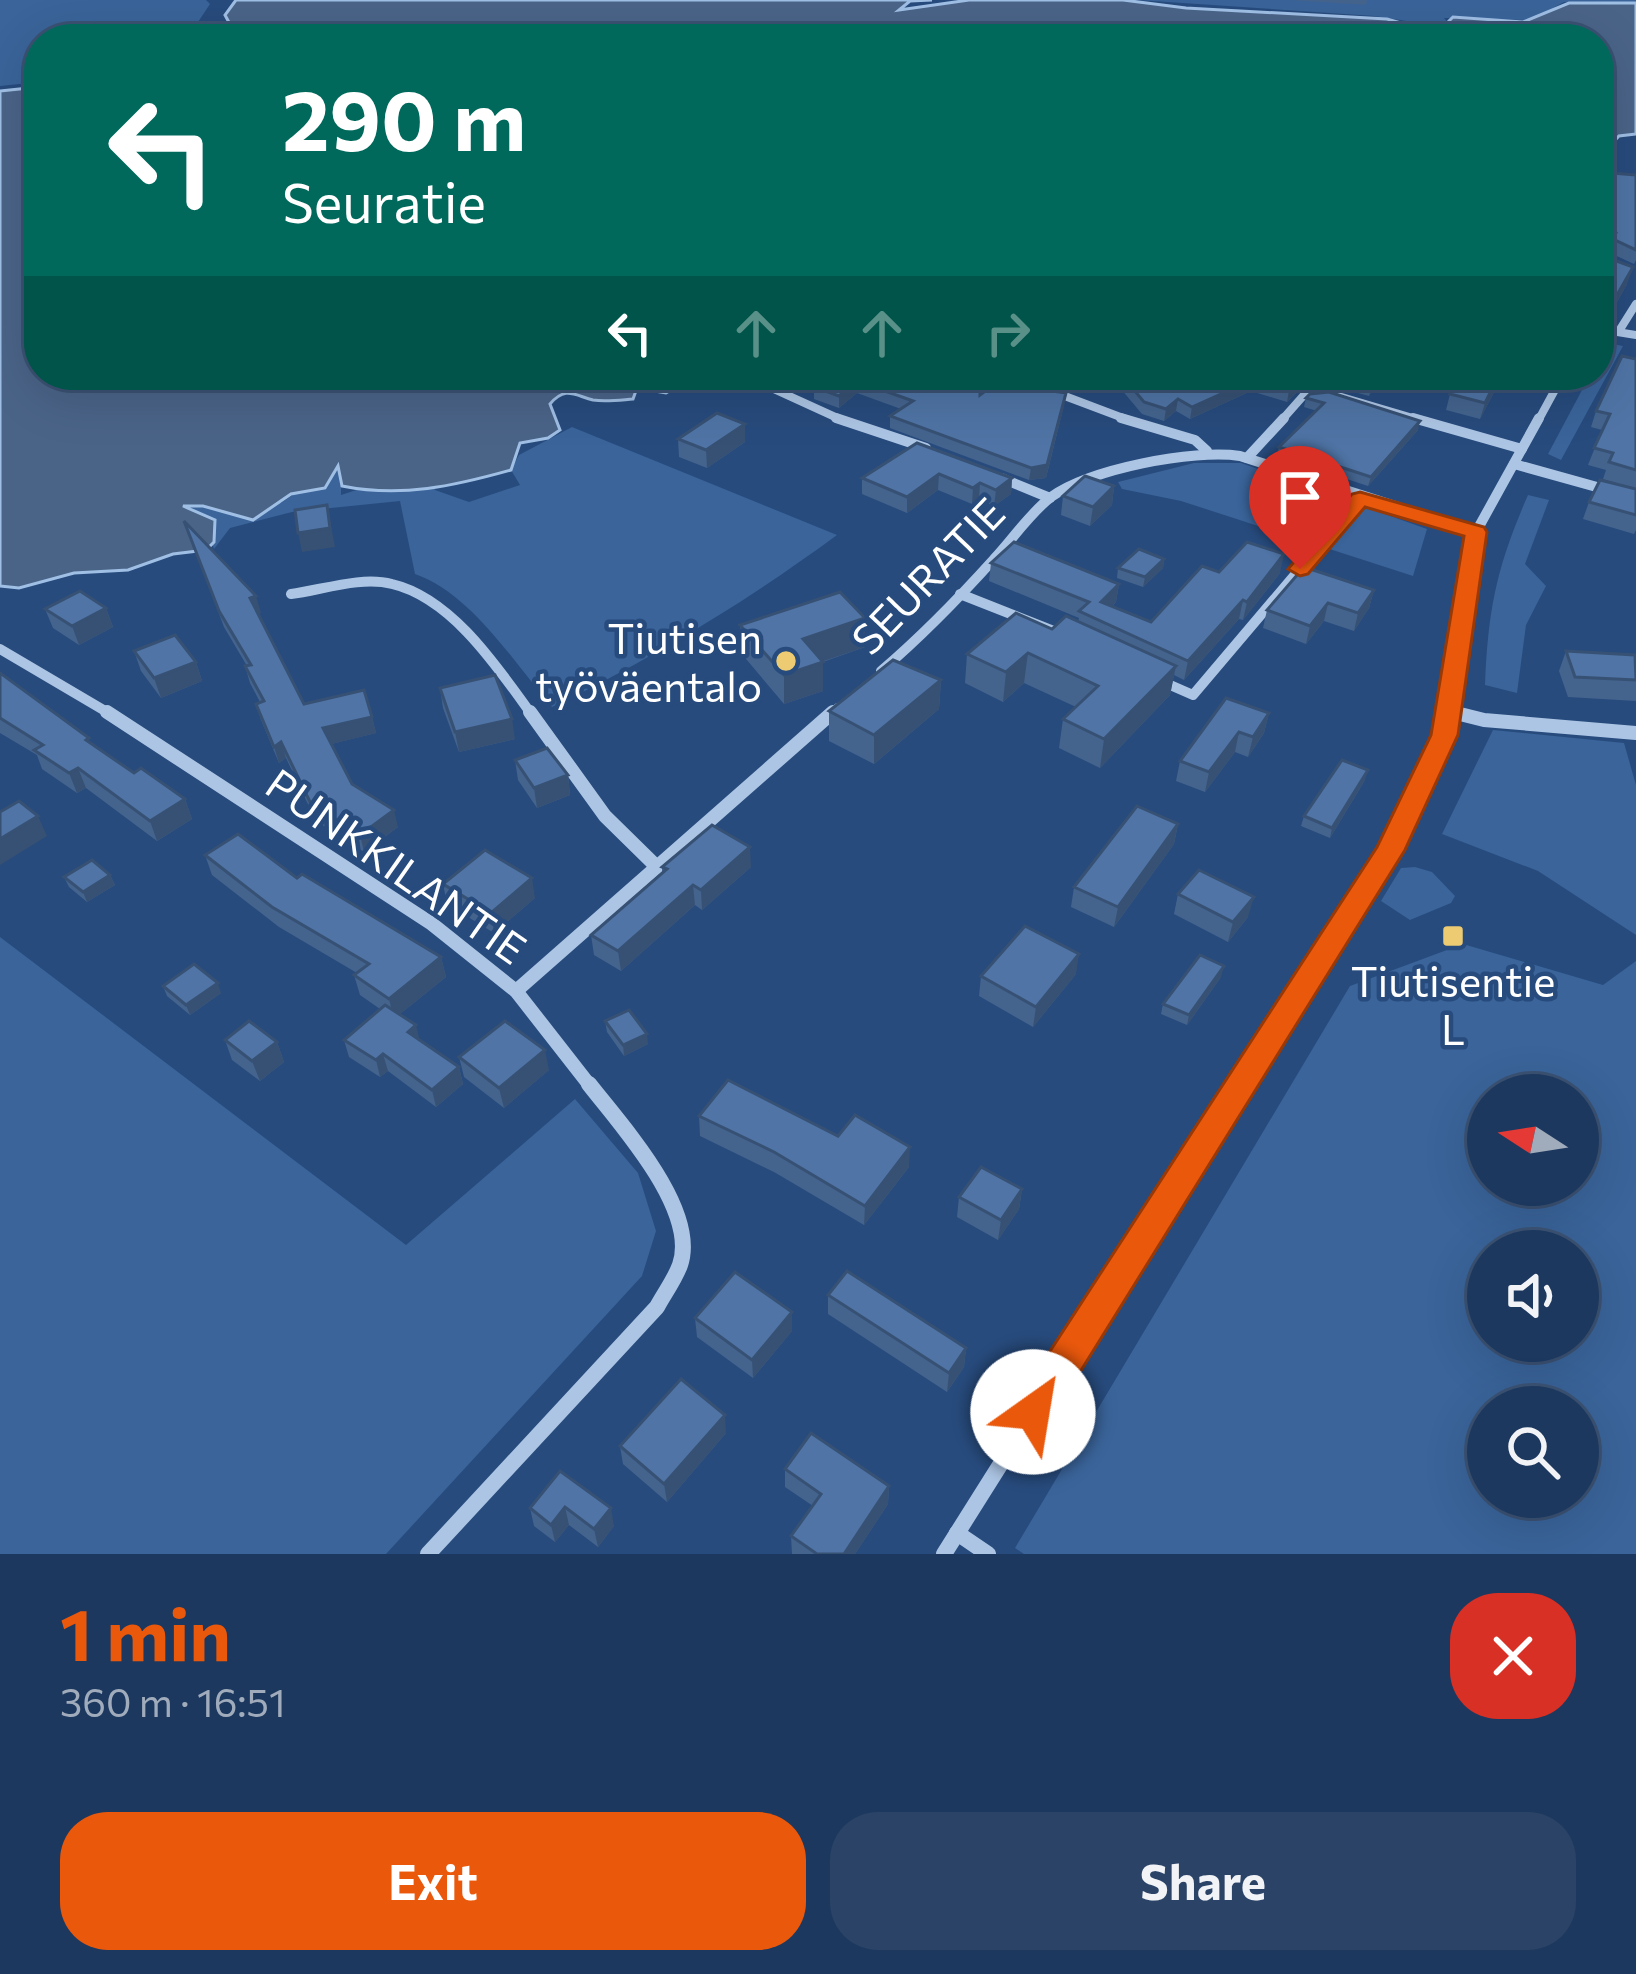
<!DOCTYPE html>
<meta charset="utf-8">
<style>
:root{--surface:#1d385e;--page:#2a4367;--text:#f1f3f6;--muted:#a0acbc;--line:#3b5273;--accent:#ea580c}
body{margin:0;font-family:Commissioner,sans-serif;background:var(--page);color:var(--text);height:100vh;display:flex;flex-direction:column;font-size:45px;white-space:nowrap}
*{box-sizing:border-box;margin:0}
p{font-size:39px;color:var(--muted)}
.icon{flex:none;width:66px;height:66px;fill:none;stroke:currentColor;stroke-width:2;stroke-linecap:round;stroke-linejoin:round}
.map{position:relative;height:1554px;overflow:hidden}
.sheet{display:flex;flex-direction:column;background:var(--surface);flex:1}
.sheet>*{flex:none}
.banner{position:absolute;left:24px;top:24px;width:1590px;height:366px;border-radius:48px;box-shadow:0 12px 48px #0002,0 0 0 3px var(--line);background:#00695c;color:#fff;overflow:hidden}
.needle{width:78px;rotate:282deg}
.buttons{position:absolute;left:1467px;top:1074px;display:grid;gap:24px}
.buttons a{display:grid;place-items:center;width:132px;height:132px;border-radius:50%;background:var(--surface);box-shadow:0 12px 48px #0002,0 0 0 3px var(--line);font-size:60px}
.pin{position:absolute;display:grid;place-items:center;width:102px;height:102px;color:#fff;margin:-123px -51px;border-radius:50% 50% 50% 0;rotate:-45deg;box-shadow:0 0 12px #0007}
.pin .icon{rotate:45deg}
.me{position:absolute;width:132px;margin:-66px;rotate:32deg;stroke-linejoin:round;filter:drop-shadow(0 0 9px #0008)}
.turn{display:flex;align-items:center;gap:42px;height:252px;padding:0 60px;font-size:54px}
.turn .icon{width:156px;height:156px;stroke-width:2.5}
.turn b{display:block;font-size:84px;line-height:102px}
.lanes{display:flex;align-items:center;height:114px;padding:0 60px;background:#0003;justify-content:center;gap:60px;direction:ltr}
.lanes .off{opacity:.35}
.round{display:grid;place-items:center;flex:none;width:126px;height:126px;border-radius:48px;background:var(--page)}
.overview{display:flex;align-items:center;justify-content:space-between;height:204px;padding:0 60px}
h1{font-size:72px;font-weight:700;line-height:90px;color:var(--accent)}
.cta{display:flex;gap:24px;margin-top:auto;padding:24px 60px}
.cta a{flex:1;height:138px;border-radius:48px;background:var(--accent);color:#fff;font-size:48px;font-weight:700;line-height:138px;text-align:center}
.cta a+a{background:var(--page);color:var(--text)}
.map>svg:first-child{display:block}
.green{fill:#3a649a;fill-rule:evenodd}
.water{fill:#4a6488;stroke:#a0bfe5;stroke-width:3}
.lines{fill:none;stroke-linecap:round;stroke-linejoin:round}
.street-far3{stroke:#acc5e4;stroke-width:8}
.street-far2{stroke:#acc5e4;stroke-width:10}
.street-far1{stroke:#acc5e4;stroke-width:14}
.street{stroke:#acc5e4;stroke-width:16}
.wall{fill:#44648e}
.shaded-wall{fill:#375174}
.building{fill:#4f74a5;stroke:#375174;stroke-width:3}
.route{fill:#ea580c;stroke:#983908;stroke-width:3}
.poi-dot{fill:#edcb72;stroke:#274b7d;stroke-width:4.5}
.labels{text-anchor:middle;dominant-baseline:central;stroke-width:9;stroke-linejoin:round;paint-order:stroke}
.street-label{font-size:42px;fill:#fff;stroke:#274b7d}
.poi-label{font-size:42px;fill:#fff;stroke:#274b7d;text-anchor:end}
</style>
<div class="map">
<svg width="1636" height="1554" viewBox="0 0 1636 1554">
<rect width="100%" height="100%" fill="#274b7d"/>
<!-- green -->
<g class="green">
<path d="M0,0H206L210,4L196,25L213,30V39H39V82L0,86Z"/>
<path d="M1138,0H1636V2H1564L1531,20L1444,18L1458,35L1436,39H1307L1311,34L1396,35L1423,28L1413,22L1374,16Z"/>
<path d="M1607,343L1623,346L1561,460L1548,454L1590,375H1599V359Z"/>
<path d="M572,427L837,535C749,600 652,659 552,707C514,663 472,594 415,574L400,501L292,512L230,528L214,549L203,516L138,497L276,471L281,503L341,461V495L424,468L435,490L469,502L520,485L511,470L519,455Z"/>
<path d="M1194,463H1241L1427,529L1413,576L1181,501L1122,489L1118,482Z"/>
<path d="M1528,495L1549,500L1525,564L1546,586L1526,625L1517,693L1485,685C1488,608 1497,566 1528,495Z"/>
<path d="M1493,730L1624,743L1636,785V935L1538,871L1442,834Z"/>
<path d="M1415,867L1432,872L1455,896L1451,903L1410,920L1381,901L1401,868Z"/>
<path d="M0,937L406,1245L575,1099L638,1173L656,1231L642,1276L386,1554H0Z"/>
<path d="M1463,944L1603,985L1636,961V1554H1024L1015,1548L1350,986ZM1488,1095H1578V1185H1488ZM1488,1251H1578V1341H1488ZM1488,1407H1578V1497H1488Z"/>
</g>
<!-- water -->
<g class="water">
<path d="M236,0H932L910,1L899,10L969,0H1123L1186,8L1387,19L1419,28C1382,44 1339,23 1301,39H238L225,15Z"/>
<path d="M1569,3H1636V134L1619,136L1600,156L1599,39H1448L1461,34L1448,22L1453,17L1523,22Z"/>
<path d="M39,87V375H697L666,393L637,388L633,399C620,400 606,402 593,400C574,395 565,386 550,404L560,430L548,438L520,443L511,470C454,486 401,498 342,486L338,466L325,488L291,494L253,520L203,506H183L215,520L214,542L206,550L173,554L128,570L74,573L19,588L0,586V91Z"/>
</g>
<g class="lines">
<!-- street-far3 -->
<g class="street-far3">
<path d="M1599,329L1636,335"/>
<path d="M1619,331L1636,304"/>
<path d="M1009,375L1131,421"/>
<path d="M754,380L844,421"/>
<path d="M1281,421L1304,395L1328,393L1423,421"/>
<path d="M1538,421L1563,375"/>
</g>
<!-- street-far2 -->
<g class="street-far2">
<path d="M836,418L926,448"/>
<path d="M1121,418L1195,440L1207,451"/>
<path d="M1413,418L1522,449"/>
<path d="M1247,458L1284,418"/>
<path d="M1514,464L1636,498"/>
<path d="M1001,478L1050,498"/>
<path d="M291,594C322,590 361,576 392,584C452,598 498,668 532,715"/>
<path d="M960,594L1056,632"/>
<path d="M0,649L112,715"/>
<path d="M881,671C922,636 958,599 994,559C1012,540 1030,513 1051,497C1090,469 1193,449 1240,456L1476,532"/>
<path d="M1161,681L1193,695L1360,498"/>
<path d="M1451,712L1464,715"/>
<path d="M830,715L838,708"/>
<path d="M1450,715L1476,532L1539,418"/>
</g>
<!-- street-far1 -->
<g class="street-far1">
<path d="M107,712L432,924L516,991L591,1087"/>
<path d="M530,712L605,816L657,867"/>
<path d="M1452,712L1484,720L1636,733"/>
<path d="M516,991L833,712"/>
<path d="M1238,1087L1417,802L1451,712"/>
</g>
<!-- street -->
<g class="street">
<path d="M957,1533L988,1554"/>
<path d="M428,1554L657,1307C664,1294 675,1279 680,1265C699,1210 621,1125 589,1084"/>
<path d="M944,1554L1240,1084"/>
</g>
</g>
<!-- wall -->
<g class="wall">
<path d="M1290,0H1367L1366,5Z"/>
<path d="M1599,172L1636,175V260L1634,264L1608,252L1610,246L1599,239Z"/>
<path d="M1599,263L1627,284L1607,320L1599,318Z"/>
<path d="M1636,359V489L1603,479L1606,470L1588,465L1602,430L1591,427L1596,411Z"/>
<path d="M792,375H980V395L1064,405L1046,478L1029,480L890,428V416L901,409L857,393L839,408L814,399V387L818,383L792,380Z"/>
<path d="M1125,375H1381L1369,396L1328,385L1302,387L1287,402L1251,391L1190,419L1176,411L1164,421L1142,414L1121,389L1123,377Z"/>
<path d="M1462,375H1503L1480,419L1446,410L1450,394Z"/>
<path d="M1306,398L1418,430L1368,486L1277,456L1279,447L1317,411L1304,407Z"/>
<path d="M678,439L745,442L707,468L679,457Z"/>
<path d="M917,443L1012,478L1011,494L994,506L979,499L972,504L938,490L907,513L862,494V478Z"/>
<path d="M1114,486L1112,505L1090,526L1061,515L1063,496Z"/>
<path d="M1636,489V530L1634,534L1583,519L1589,502Z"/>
<path d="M184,521L261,613H257L304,704L372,717L376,733L331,744L352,784L398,827L364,852L316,821L286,758L279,763L261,720L256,704L260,702L250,683L245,666H247L224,627Z"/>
<path d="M1164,559L1163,568L1143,587L1117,578L1118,568Z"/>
<path d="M991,563L1119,584L1116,602L1112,607L1151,622L1219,572L1280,573L1243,620L1239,619L1184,680L1174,675L1170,695L1100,768L1059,748L1063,719L1076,707L1024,683L1003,702L965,683L967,654L1078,621L1079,618L989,581Z"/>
<path d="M1374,590L1369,608L1354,631L1324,621L1306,644L1263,628L1267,610Z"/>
<path d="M106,608L113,627L79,645L53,628L45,609Z"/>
<path d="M740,625L865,647L823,662V691L784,704L741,653Z"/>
<path d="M134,651L196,662L202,681L161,698L141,671Z"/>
<path d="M1566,651L1636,657V701L1568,697L1559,671Z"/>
<path d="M0,673L91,744L134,773L185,799L192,819L157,841L86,788L77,793L42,769L37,755L0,733Z"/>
<path d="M941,680L939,709L874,764L829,741V711Z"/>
<path d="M440,688L515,739L459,752L443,708Z"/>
<path d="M1269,713L1264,733L1248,757L1235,752L1205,792L1176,781L1180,761Z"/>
<path d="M515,760L568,775L570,795L537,808L518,780Z"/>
<path d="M1365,780L1330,838L1301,826L1304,816Z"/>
<path d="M1178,824L1174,844L1114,927L1071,907L1074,887Z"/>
<path d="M205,855L297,878L441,957L446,977L400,1014L420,1040L459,1067L463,1084L436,1107L388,1071L380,1077L349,1057L344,1040L380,1009L360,995L354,975L357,973L279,927L212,875Z"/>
<path d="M662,867H751L702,910L695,905L621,971L594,955L591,935L662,873Z"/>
<path d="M110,875L115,885L87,902L69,887L64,877Z"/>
<path d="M443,884L535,898L494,933L447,904Z"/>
<path d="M1178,894L1248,917L1228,942L1174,914Z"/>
<path d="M1076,974L1033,1027L979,996L981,976Z"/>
<path d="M1221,977L1187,1025L1161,1014L1163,1004Z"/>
<path d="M163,986L221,993L190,1015L167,996Z"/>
<path d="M605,1021L648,1044L624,1056L607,1032Z"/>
<path d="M225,1040L277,1042L284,1062L260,1081L232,1060Z"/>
<path d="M459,1057L549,1070L504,1108L464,1077Z"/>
<path d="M699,1116L838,1136L909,1167L864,1225L774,1172L700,1136Z"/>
<path d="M1022,1189L1019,1209L998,1240L957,1217L959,1197Z"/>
<path d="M828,1295L966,1348L964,1367L947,1392L828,1314Z"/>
<path d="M695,1318L792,1331L753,1378L697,1337Z"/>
<path d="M726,1433L667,1502L623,1464L620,1446Z"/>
<path d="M785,1469L889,1486L888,1504L855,1554H792L791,1536L813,1506L785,1487Z"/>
<path d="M560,1471L614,1526L598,1547L569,1525L555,1542L534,1526L530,1508Z"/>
</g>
<!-- shaded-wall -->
<g class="shaded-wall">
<path d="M1633,267L1627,284L1607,320L1613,302Z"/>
<path d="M1304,375L1302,387L1287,402L1289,390Z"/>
<path d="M1377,375H1381L1369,396L1372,384Z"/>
<path d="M1499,375H1503L1480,419L1485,403Z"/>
<path d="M1254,379L1251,391L1190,419L1192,407Z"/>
<path d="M857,381V393L839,408V396Z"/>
<path d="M1066,393L1046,478L1029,480L1031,468Z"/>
<path d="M1178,399L1176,411L1164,421L1166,409Z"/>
<path d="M1420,421L1418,430L1368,486L1371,477Z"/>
<path d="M745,424V442L707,468L706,450Z"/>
<path d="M939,474L938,490L907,513V497Z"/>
<path d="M1012,478L1011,494L994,506L996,490Z"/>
<path d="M980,483L979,499L972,504L973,488Z"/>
<path d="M1114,486L1112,505L1090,526L1093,507Z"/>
<path d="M327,505L335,547L302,552L298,533Z"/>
<path d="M1284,554L1280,573L1243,620L1247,602Z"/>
<path d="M1164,559L1163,568L1143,587L1145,577Z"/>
<path d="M1119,584L1116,602L1099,621L1101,602Z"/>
<path d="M1374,590L1369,608L1354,631L1358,613Z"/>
<path d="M256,596L261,613L254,614L250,598Z"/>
<path d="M1243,600L1239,619L1184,680L1188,661Z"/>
<path d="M1328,603L1324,621L1306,644L1310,626Z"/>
<path d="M106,608L113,627L79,645L72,626Z"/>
<path d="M865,618V647L803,668V639Z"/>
<path d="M1028,653L1024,683L1003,702L1006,672Z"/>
<path d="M196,662L202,681L161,698L154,678Z"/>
<path d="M823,662V691L784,704V675Z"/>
<path d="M1176,666L1170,695L1100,768L1104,739Z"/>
<path d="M941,680L939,709L874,764V735Z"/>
<path d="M1269,713L1264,733L1248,757L1253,737Z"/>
<path d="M372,717L376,733L328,745L323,728Z"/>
<path d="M512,719L515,739L459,752L455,732Z"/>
<path d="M1239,732L1235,752L1205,792L1209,772Z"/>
<path d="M281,742L286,758L279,763L274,747Z"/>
<path d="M78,768L86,788L77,793L69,773Z"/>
<path d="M1368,770L1365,780L1330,838L1332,828Z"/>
<path d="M568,775L570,795L537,808L534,788Z"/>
<path d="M185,799L192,819L157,841L150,821Z"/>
<path d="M394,810L398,827L364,852L360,835Z"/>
<path d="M38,816L47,836L0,865V839Z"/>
<path d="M1178,824L1174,844L1114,927L1118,907Z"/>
<path d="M750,847L751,867L702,910L701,890Z"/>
<path d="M110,875L115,885L87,902L83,892Z"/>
<path d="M532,878L535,898L494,933L491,913Z"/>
<path d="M693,885L695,905L621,971L618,951Z"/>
<path d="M1254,897L1248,917L1228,942L1233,922Z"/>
<path d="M1079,954L1076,974L1033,1027L1036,1007Z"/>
<path d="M441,957L446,977L394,1019L389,999Z"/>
<path d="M1224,966L1221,977L1187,1025L1189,1015Z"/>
<path d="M218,983L221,993L190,1015L186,1005Z"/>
<path d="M416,1025L420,1042L408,1032Z"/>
<path d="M647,1034L648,1044L624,1056L623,1045Z"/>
<path d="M277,1042L284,1062L260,1081L252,1061Z"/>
<path d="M545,1050L549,1070L504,1108L499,1088Z"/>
<path d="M383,1054L388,1071L380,1077L376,1060Z"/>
<path d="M459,1067L463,1084L436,1107L432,1090Z"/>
<path d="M910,1147L909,1167L864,1225L865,1206Z"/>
<path d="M1022,1189L1019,1209L998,1240L1001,1220Z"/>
<path d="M792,1312V1331L753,1378L752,1360Z"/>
<path d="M966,1348L964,1367L947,1392L949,1373Z"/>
<path d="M725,1415L726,1433L667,1502L664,1484Z"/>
<path d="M889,1486L888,1504L855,1554H844Z"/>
<path d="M565,1507L569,1525L555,1542L551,1525Z"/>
<path d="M611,1508L614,1526L598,1547L594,1529Z"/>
</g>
<!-- building -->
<g class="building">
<path d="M1599,172L1636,175V250L1613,239L1616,233L1599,224Z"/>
<path d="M1603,256L1633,267L1613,302L1599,299V263Z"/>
<path d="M1622,356L1636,359V470L1609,462L1613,453L1594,448L1610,414L1596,411Z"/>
<path d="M829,375H980V395L996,383L1066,393L1047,465L1031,468L890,416L913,401L857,381L839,396L814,387Z"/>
<path d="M1125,375H1306L1289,390L1254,379L1192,407L1178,399L1166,409L1144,402L1123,377Z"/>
<path d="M1339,375H1377L1372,384Z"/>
<path d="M1462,375H1499L1485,403L1450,394Z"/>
<path d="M1329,392L1420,421L1371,477L1279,447L1324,403L1306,398L1310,394Z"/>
<path d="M717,413L745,424L706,450L678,439Z"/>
<path d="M917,443L1012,478L996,490L980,483L973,488L939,474L907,497L862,478Z"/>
<path d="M1085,476L1114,486L1093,507L1063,496Z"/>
<path d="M1600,480L1636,489V515L1589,502Z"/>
<path d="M327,505L330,528L298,533L295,510Z"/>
<path d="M184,521L256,596L250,598L304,704L364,690L372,717L323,728L352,784L394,810L360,835L311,804L281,742L274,747L256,704L264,701L245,666L251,665L219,611Z"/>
<path d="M1014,542L1119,584L1101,602L1151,622L1202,566L1219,572L1247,542L1284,554L1247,602L1243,600L1188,661L1079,611L1089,602L991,563Z"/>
<path d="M1139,549L1164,559L1145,577L1118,568Z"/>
<path d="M1304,567L1374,590L1358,613L1328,603L1310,626L1267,610Z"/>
<path d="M80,591L106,608L72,626L45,609Z"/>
<path d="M840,592L865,618L803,639L823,662L784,675L740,625Z"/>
<path d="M1016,613L1052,629L1066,616L1176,666L1104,739L1063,719L1098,686L1028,653L1006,672L967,654Z"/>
<path d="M175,635L196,662L154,678L134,651Z"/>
<path d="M1566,651L1635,655L1636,680L1575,677Z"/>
<path d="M893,660L941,680L874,735L829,711Z"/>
<path d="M0,673L89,738L86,740L134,773L141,768L185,799L150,821L78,768L69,773L34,750L43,745L0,718Z"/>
<path d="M495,675L512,719L455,732L440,688Z"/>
<path d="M1226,698L1269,713L1253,737L1239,732L1209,772L1180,761Z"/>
<path d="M547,748L568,775L534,788L515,760Z"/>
<path d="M1342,760L1368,770L1332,828L1304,816Z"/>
<path d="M19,801L38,816L0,839V812Z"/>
<path d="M1137,806L1178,824L1118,907L1074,887Z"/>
<path d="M712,825L750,847L701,890L693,885L618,951L591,935L667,869L662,867Z"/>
<path d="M238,834L297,878L302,874L441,957L389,999L354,975L369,964L272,907L205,855Z"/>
<path d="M485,850L532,878L491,913L443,884Z"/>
<path d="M92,860L110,875L83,892L64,877Z"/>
<path d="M1199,870L1254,897L1233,922L1178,894Z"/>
<path d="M1025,926L1079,954L1036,1007L981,976Z"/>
<path d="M1200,955L1224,966L1189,1015L1163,1004Z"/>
<path d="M194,964L218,983L186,1005L163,986Z"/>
<path d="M385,1005L416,1025L408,1032L459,1067L432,1090L383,1054L376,1060L344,1040Z"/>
<path d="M629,1010L647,1034L623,1045L605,1021Z"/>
<path d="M249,1021L277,1042L252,1061L225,1040Z"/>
<path d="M505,1021L545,1050L499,1088L459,1057Z"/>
<path d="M728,1080L838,1136L855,1115L910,1147L865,1206L774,1152L699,1116Z"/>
<path d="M981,1167L1022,1189L1001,1220L959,1197Z"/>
<path d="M847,1271L966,1348L949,1373L828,1295Z"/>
<path d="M735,1272L792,1312L752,1360L695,1318Z"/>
<path d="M681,1379L725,1415L664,1484L620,1446Z"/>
<path d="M811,1433L889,1486L844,1554H817L791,1536L821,1494L785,1469Z"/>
<path d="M560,1471L611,1508L594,1529L565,1507L551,1525L530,1508Z"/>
</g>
<!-- route -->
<path class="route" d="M1360,492L1484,527L1487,532L1458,735L1405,850L1047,1425L1033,1431L1019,1425L1014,1412L1019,1399L1377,847L1431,735L1464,536L1365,507L1308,574L1300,576L1288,569L1352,494Z"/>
<!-- markers -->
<g class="poi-dot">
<circle cx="786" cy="661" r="12"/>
<rect x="1441" y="924" width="24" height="24" rx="6"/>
</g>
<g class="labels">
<!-- street labels -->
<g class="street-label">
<text transform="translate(927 575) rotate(-46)">SEURATIE</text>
<text transform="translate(397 865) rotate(35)">PUNKKILANTIE</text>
</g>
<!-- poi labels -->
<g class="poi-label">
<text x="762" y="637">Tiutisen<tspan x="762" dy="48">työväentalo</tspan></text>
<text x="1453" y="980" text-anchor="middle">Tiutisentie<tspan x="1453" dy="48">L</tspan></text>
</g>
</g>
</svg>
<div class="buttons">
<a><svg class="needle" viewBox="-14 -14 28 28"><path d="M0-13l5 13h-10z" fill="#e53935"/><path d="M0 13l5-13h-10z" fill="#a0acbc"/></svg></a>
<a><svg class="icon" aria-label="sound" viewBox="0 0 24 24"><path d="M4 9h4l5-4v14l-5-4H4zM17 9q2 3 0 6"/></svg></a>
<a><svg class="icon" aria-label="search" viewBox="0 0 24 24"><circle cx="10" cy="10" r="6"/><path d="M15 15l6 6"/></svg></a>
</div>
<div class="pin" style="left:1300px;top:569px;background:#d93025"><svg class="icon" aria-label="arrive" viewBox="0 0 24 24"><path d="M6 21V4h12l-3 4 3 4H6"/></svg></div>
<svg class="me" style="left:1033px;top:1412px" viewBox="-20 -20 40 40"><circle r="19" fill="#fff"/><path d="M0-13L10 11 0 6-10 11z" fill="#ea580c"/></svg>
<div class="banner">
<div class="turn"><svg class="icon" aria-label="left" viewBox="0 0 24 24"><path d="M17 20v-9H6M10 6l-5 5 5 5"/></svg><div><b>290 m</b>Seuratie</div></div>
<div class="lanes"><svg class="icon" aria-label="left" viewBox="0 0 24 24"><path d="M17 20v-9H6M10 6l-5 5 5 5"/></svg><svg class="icon off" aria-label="ahead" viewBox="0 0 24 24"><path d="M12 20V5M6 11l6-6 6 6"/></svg><svg class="icon off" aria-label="ahead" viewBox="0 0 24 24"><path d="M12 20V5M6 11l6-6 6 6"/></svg><svg class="icon off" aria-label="right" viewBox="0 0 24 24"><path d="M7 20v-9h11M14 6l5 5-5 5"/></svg></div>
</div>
</div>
<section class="sheet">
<div class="overview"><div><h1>1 min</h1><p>360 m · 16:51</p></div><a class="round" style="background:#d93025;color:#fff"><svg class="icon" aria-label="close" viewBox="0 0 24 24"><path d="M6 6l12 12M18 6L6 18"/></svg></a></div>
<div class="cta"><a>Exit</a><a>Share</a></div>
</section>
